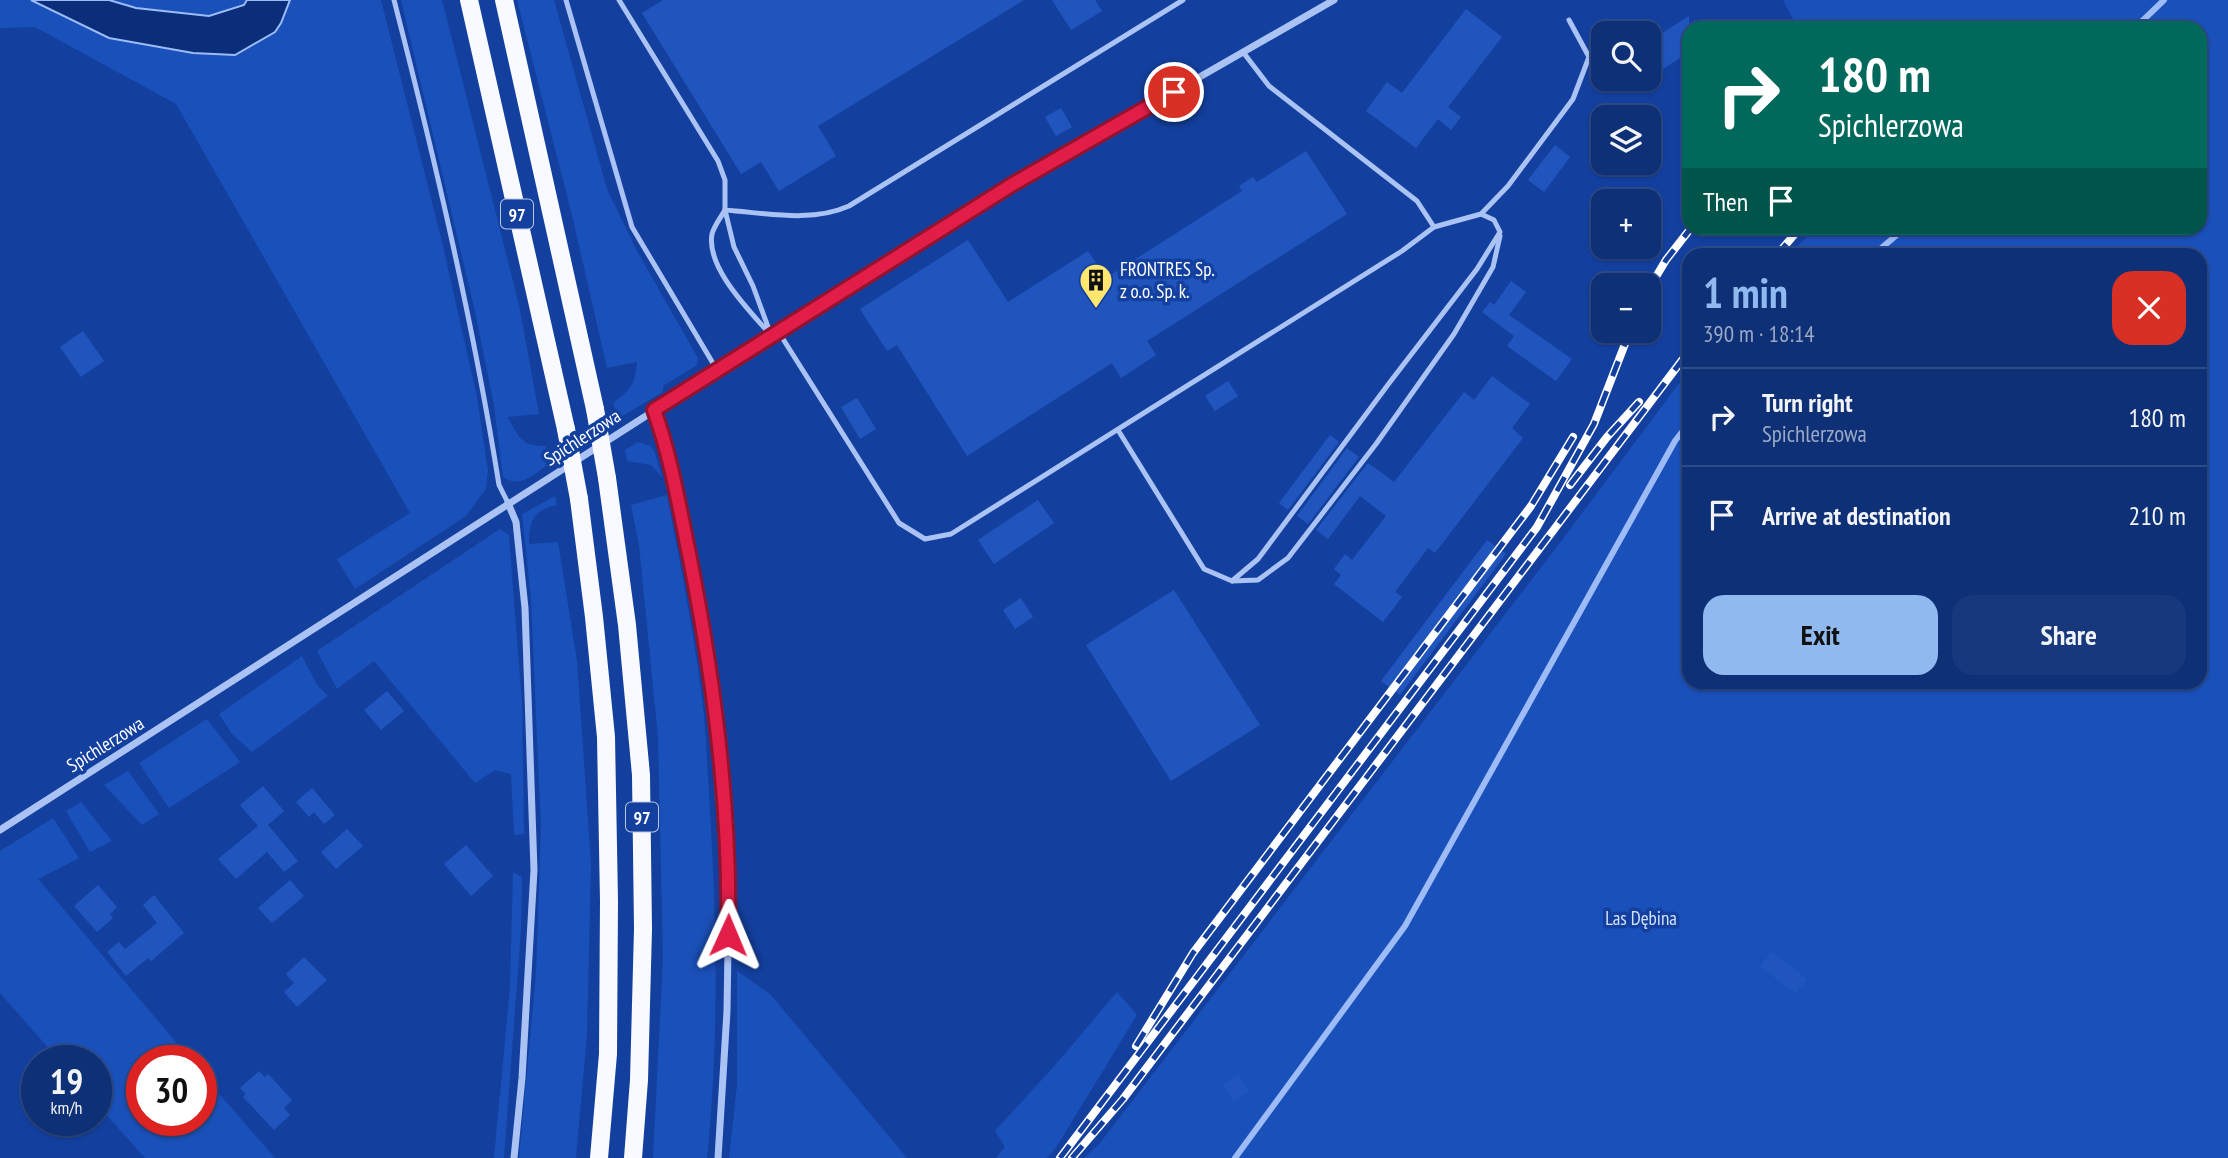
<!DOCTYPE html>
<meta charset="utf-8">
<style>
:root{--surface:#0e3077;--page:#17387c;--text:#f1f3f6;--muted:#9ba9c6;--line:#2e4b89;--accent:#90b9f0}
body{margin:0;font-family:"PT Sans Narrow",sans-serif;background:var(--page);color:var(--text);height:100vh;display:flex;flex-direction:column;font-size:26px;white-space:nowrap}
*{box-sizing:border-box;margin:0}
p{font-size:23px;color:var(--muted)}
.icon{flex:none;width:38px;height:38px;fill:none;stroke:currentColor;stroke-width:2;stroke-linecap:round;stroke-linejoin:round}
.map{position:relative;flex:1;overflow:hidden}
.side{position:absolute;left:1682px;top:248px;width:525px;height:441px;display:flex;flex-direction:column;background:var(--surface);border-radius:21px;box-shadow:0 2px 5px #0004,0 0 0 2px var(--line)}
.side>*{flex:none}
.guide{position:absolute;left:1682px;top:21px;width:525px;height:214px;border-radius:21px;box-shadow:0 2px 5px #0004,0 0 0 2px var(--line);background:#00695c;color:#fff;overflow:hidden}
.fabs{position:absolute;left:1591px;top:21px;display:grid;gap:14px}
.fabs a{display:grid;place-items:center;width:70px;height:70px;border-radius:14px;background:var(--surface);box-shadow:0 2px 5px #0004,0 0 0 2px var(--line);font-size:35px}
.speed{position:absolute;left:21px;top:1045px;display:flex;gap:14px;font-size:35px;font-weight:700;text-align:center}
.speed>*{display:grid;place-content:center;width:91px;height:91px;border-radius:50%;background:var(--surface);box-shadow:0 2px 5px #0004,0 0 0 2px var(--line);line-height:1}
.speed small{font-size:18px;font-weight:400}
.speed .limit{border:10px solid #d22;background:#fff;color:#111}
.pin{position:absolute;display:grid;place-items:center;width:60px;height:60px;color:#fff;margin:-30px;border:4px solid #fff;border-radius:50%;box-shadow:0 2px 7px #0007}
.me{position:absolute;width:77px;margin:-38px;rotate:1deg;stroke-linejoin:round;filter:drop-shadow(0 0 5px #0008)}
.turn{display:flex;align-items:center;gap:24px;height:147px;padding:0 21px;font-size:32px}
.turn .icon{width:91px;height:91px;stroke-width:2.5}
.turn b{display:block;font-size:49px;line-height:60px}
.then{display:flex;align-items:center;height:66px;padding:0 21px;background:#0003;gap:14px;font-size:26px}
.round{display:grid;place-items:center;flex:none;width:74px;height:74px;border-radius:21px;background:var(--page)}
.head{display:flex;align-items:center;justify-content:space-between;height:119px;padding:0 21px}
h1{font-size:42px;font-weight:700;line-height:52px;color:var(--accent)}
.cta{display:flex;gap:14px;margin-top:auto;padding:14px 21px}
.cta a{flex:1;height:80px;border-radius:21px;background:var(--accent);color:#111;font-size:28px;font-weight:700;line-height:80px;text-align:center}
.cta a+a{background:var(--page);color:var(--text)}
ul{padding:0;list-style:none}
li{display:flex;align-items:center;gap:21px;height:98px;padding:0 21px;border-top:2px solid var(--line)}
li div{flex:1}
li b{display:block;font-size:26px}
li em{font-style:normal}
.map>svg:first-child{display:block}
.green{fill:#1a50b9}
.water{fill:#0b2e7b;stroke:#9dbcf7;stroke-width:2}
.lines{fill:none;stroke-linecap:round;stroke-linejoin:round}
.stream{stroke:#9dbcf7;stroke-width:6}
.building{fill:#2155be}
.service{stroke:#aac3f4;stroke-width:5}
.minor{stroke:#aac3f4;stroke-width:7}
.primary{stroke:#f8faff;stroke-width:18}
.rail-casing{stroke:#fff;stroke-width:8}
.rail{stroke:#13409f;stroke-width:5;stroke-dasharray:16;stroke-linecap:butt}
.primary-bridge{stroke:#f8faff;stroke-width:18}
.route-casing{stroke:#92132f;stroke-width:18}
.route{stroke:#e11d48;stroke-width:12}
.labels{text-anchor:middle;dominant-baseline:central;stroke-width:7;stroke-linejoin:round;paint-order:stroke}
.shield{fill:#13409f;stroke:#b8c6e2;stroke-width:2}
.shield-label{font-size:18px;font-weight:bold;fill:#fff}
.poi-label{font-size:19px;fill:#fff;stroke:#13409f;text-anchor:start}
.street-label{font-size:19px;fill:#fff;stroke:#13409f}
.park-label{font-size:19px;fill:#d3e1fe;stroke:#13409f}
</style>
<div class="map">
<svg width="2228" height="1158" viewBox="0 0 2228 1158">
<rect width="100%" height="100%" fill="#13409f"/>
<!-- green -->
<g class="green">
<path d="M0,0H31L109,38L281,23L290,0H381L442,242L477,397L488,471L486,489L466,516L355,589L337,559L410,513L176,104L35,27L0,28Z"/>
<path d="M109,0H247L244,5L209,16L136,8Z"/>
<path d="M401,0H442L519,305L539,414L508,417C518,437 523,447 546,446L549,464C534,474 520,489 503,477L494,405L474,307Z"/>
<path d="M517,0H554L607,189L637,251L698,358L697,365L663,386V392L619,418L613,403C631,389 635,385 637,362L607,368L572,215Z"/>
<path d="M1783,0H2228V1158H1084L1100,1143L1562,540L1689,370V682H2200V256L1789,255L1815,228H2200V28H1798Z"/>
<path d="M638,442L651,446L655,453L662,477L651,465L627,461L625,450Z"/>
<path d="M667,495C681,568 696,642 704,716C707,748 708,780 710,812C717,927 719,1043 707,1158H653L663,959L658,737L639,545L631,505Z"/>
<path d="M555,496L557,505C533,510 529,521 529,544L558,542L577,661L591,864L587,1034L576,1158H519L536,974L541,829L531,598L522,514Z"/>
<path d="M500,529L509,535L522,704L524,834L514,835L511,774L495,770L475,783L374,661L337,689L317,651Z"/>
<path d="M302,656L317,685L328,696L252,752L232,734L219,714Z"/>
<path d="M207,719L240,762L169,808L139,763Z"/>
<path d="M128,771L159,814L142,825L104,785Z"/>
<path d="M81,802L112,841L90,852L66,811Z"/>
<path d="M53,818L79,858L38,879L191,1060H142V1120H201V1073L275,1158H145L96,1103V1060H59L0,993V851Z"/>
<path d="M513,872L522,877L521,930L504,1158H494L510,987Z"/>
<path d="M737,971L770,994L907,1158H729L737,1085Z"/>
<path d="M1117,992L1137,1015L1057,1146L1047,1158H996L1005,1147L995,1131L1056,1064Z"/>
</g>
<!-- water -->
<path class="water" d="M31,0H109L136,8L209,16L244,5L247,0H290L281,23L275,32L235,55L193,53L109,38Z"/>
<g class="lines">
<!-- stream -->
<g class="stream">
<path d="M2135,28L2164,0"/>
<path d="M1872,256L1905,228"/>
<path d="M1235,1158L1405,926L1675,441L1689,423"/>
</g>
</g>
<!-- building -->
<g class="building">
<path d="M663,0H1024L818,126L836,156L779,191L761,162L741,174L642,13Z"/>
<path d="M1052,0H1095L1102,11L1071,30Z"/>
<path d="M1466,9L1502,37L1448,107L1461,117L1451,130L1438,119L1416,148L1366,111L1387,82L1402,93Z"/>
<path d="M1689,16V52L1663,69L1648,48V42Z"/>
<path d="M1061,108L1072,127L1056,136L1045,117Z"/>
<path d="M1555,145L1570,157L1544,192L1528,180Z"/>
<path d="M1306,151L1347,214L1147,341L1156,355L1121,378L1112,363L967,456L897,345L887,351L860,309L968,240L1008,302L1088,251L1106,278L1242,191L1239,186L1253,177L1257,182Z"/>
<path d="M1511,281L1526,292L1509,315L1572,359L1556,381L1507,346L1514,336L1482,312L1490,302L1494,305Z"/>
<path d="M83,331L104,361L81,377L60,347Z"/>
<path d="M1492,376L1530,404L1512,428L1523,438L1435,553L1428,548L1395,592L1402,597L1383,622L1334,584L1341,575L1334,569L1345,554L1352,560L1386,516L1360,496L1328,539L1316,530L1368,463L1394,482L1464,392L1474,400Z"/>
<path d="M1228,381L1238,396L1215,411L1205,396Z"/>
<path d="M857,398L876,429L860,439L841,407Z"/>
<path d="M1330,435L1339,442L1288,510L1279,503Z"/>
<path d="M1347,448L1359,457L1308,524L1297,516Z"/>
<path d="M1038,500L1054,523L994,564L978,540Z"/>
<path d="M1487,540L1506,554L1400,695L1381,681Z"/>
<path d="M1174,590L1260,725L1171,781L1086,645Z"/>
<path d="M1021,598L1033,617L1015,629L1003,610Z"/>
<path d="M387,691L404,711L381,730L364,710Z"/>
<path d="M263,786L284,811L268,825L298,861L284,872L267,852L236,879L218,859L258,826L240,805Z"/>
<path d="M312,788L335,815L324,824L314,812L309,817L296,802Z"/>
<path d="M347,829L363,846L336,869L321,852Z"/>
<path d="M466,845L493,876L471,896L444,864Z"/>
<path d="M290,880L304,896L272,923L258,908Z"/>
<path d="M98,885L117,907L110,914L113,918L97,932L74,906Z"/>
<path d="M154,895L184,933L151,961L148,958L126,976L107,952L119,942L125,949L157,923L143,905Z"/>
<path d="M1771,952L1807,979L1796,993L1760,967Z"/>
<path d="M304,957L327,980L297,1007L284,992L294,983L286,974Z"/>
<path d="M259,1071L265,1077L268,1074L292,1100L284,1108L290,1115L274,1130L243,1097L246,1094L240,1088Z"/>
<path d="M1239,1075L1249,1091L1234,1101L1223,1084Z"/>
</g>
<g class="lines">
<!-- service -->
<g class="service">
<path d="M394,0C435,160 473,322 499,485L508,503"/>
<path d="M566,0L632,227L717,370"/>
<path d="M619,0L718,161L725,180V210L734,247L753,286L771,335"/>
<path d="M1243,52L1269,86L1417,201L1434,227"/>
<path d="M725,210C766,213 811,223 849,206L1183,0"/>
<path d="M725,210C721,217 714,226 712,234C706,267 748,309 768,332"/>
<path d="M1481,214L1508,186L1573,99L1589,57L1569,20"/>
<path d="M778,331L899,523L925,539L951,534L1402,251L1434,227L1481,214L1494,220L1500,232L1477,269L1390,382L1258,559L1232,581L1204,569L1118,430"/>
<path d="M1232,581L1258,580L1288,558L1376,444L1454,334L1493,267L1500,236"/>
</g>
<!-- minor -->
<g class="minor">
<path d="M655,410L667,447L706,641L719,744L729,884L727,1011L718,1158"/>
<path d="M508,503L516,522L525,608L534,870L522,1078L514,1158"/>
<path d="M0,830L858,280L1013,184L1334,0"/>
</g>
<!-- primary -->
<g class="primary">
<path d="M469,0L566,429"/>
<path d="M504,0L595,409"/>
<path d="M607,478L627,625L641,775L643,929L639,1080L633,1158"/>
<path d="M579,499L594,617L606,737L609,901L608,1054L599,1158"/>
</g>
<defs>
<g id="rail">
<path d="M1776,256L1800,228"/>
<path d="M1648,290L1666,260L1691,228"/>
<path d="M1570,485L1607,437L1639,402"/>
<path d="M1136,1046L1193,953L1531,506L1573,437"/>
<path d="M1060,1158L1537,527L1594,424L1630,331"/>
<path d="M1072,1158L1123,1099L1689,351"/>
</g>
</defs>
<!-- rail casing -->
<use href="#rail" class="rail-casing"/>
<!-- rail -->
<use href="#rail" class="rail"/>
<!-- primary-bridge -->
<g class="primary-bridge">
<path d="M595,409L607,478"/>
<path d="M566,429L579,499"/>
</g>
</g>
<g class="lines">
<defs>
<path id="route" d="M728,935C731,807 714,679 689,554C679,506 671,457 654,410L1013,184L1174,92"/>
</defs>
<!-- route casing -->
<use href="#route" class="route-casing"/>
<!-- route -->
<use href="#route" class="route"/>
</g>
<!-- icons -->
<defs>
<symbol id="building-pin" viewBox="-11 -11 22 30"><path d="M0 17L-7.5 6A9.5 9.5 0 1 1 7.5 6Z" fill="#ffe66e" stroke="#13409f"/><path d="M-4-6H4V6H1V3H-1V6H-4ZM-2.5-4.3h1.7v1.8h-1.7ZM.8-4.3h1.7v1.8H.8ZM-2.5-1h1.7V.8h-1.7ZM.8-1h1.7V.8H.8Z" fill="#111"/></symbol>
</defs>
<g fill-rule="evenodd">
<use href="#building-pin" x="1077" y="261" width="38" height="52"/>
</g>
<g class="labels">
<!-- shield labels -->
<g class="shield">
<rect x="501" y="199.5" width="32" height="29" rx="5"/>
<rect x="626" y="802.5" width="32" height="29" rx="5"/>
</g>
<g class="shield-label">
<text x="517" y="214">97</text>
<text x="642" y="817">97</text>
</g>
<!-- poi labels -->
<g class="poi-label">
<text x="1120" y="269">FRONTRES Sp.<tspan x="1120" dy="22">z o.o. Sp. k.</tspan></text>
</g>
<!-- street labels -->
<g class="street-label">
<text transform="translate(582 437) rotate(-33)">Spichlerzowa</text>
<text transform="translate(105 744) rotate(-32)">Spichlerzowa</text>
</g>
<!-- park labels -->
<g class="park-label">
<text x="1641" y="918">Las Dębina</text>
</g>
</g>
</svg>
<div class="fabs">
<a><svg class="icon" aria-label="search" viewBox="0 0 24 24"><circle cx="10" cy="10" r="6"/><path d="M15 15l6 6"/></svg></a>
<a><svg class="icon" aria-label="layers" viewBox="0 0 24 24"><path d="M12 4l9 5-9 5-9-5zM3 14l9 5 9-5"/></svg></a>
<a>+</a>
<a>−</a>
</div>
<div class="speed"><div>19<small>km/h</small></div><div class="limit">30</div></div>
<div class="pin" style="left:1174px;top:92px;background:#d93025"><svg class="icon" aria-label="arrive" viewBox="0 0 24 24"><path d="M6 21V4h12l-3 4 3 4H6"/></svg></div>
<svg class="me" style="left:728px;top:935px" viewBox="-20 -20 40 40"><path d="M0-17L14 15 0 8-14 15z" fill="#e11d48" stroke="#fff" stroke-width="4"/></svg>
<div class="guide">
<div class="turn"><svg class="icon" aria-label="right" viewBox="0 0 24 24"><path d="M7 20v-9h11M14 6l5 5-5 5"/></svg><div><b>180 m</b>Spichlerzowa</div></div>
<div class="then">Then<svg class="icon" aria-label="arrive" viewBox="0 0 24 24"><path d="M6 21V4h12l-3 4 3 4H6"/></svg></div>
</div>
<section class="side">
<div class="head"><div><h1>1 min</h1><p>390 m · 18:14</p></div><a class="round" style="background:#d93025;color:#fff"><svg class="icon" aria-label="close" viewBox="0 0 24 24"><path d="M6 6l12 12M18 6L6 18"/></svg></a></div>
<ul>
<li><svg class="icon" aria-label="right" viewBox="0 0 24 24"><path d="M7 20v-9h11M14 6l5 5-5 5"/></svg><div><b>Turn right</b><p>Spichlerzowa</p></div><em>180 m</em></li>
<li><svg class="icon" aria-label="arrive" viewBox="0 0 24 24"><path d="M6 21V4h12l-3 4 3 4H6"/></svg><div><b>Arrive at destination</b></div><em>210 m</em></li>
</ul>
<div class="cta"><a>Exit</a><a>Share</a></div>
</section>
</div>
